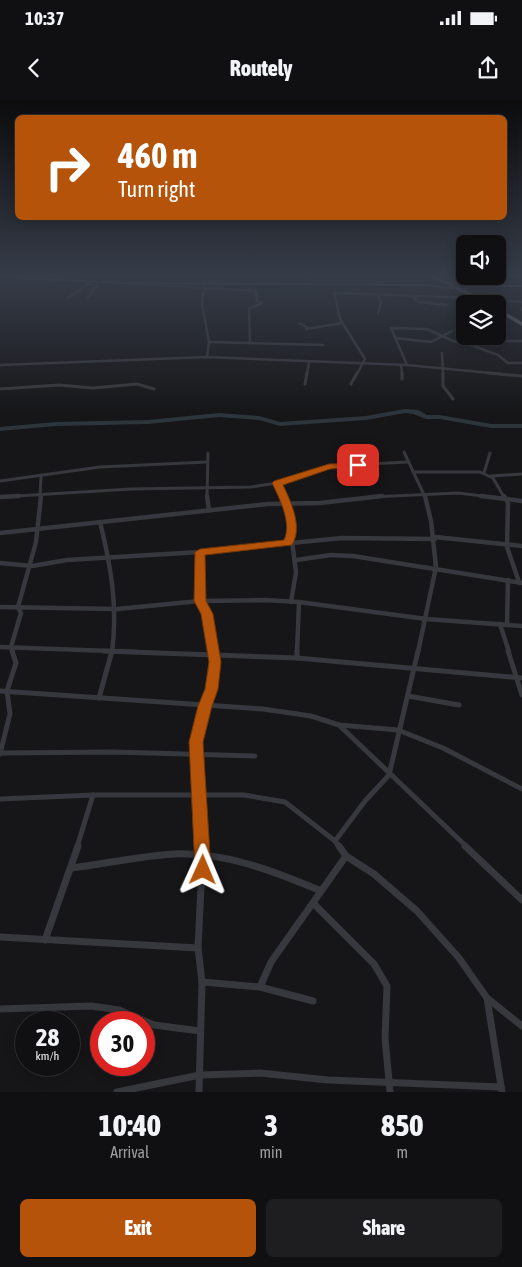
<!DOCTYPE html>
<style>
:root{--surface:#101012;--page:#1e1e20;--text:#f1f3f6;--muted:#9c9d9f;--line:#303032;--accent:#b45309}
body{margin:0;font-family:"Asap Condensed",sans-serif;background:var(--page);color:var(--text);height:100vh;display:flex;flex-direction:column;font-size:19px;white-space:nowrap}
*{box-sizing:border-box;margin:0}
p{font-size:16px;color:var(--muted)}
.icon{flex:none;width:28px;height:28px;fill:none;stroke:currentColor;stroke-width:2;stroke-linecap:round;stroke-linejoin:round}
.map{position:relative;height:992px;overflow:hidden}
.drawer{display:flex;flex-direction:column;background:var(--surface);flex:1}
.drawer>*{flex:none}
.banner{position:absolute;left:15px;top:15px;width:492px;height:105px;border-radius:8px;box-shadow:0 2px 12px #0003,0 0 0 1px var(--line);background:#b45309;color:#fff;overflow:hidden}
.fabs{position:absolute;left:456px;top:135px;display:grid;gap:10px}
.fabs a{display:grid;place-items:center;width:50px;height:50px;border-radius:8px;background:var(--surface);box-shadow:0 2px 12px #0003,0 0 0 1px var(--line);font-size:25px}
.speed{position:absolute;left:15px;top:911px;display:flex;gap:10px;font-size:25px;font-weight:700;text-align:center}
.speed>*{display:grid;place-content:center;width:65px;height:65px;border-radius:50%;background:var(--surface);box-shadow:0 2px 12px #0003,0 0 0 1px var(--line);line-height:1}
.speed small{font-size:12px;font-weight:400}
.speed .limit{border:8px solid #d22;background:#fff;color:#111}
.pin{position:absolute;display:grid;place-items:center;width:42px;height:42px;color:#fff;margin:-21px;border-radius:10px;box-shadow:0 2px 8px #0006}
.me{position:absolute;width:55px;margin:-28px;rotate:1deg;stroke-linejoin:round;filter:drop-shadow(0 0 4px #0008)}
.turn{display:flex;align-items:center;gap:18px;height:105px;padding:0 20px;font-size:22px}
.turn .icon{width:65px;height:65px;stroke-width:2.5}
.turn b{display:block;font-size:35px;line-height:42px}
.eta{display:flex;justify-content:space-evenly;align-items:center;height:85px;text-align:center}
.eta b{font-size:30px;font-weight:800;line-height:35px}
.primary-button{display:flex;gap:10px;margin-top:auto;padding:10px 20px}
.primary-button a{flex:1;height:58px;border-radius:8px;background:var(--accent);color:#fff;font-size:20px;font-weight:800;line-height:58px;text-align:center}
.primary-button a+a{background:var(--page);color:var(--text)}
.status{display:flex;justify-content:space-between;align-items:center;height:35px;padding:0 25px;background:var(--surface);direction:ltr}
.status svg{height:14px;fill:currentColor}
header{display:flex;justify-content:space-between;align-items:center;height:65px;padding:0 20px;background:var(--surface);font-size:22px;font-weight:800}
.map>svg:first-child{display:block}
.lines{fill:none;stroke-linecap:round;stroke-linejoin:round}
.river{fill:#2c353c;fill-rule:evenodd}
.street-far4{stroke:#37383d;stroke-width:2.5}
.street-far3{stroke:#37383d;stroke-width:3}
.street-far2{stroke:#37383d;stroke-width:4.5}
.street-far1{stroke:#37383d;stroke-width:5}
.street{stroke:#37383d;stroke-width:7}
.primary{fill:#53555c;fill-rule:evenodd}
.highway{fill:#63666e;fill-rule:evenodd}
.route{fill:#b45309;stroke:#753606}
</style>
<div class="status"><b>10:37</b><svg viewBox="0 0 49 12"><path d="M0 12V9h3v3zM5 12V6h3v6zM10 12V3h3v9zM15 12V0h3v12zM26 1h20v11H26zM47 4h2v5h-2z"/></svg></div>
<header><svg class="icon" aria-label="back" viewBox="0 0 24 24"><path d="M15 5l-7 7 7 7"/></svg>Routely<svg class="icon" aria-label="share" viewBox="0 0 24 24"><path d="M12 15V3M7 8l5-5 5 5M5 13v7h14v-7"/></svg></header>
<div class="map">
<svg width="522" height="992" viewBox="0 0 522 992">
<rect width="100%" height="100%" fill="#161618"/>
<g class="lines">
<!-- river -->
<path class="river" d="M405,309L418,310L427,315H440L491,324H522V328H491L440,319H426L413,314L405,313L366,320L280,326L259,320L219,317L148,324L56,326L0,331V327L56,322L148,320L219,313L259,316L280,322L366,316Z"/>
<!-- street-far4 -->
<g class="street-far4">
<path d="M206,176L202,204L209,242L207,257"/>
<path d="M123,183L256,191L257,201L262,203L249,209L250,243"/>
<path d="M306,183L316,176"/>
<path d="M88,184L97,186L88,197"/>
<path d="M378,195L381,203L378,213"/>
<path d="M412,196L419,202L447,205"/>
<path d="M68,198L91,182"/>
<path d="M485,200L522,202"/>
<path d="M522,208V210"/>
<path d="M299,223L308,228"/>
<path d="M306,229L343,223"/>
<path d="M395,238L431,242L452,231"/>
<path d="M209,242L323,245"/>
<path d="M471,245L498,255L508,263H522"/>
<path d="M442,253L443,274"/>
<path d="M0,265L207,257L407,265L501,274"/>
<path d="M401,265L402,274"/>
<path d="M407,265L391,228L427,229L453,241L470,245L492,241H522"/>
<path d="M307,274L309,262"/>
<path d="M357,274L365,259L340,219L334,193L474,198"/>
</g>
<!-- street-far3 -->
<g class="street-far3">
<path d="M402,273V279"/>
<path d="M443,273V286L453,299"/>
<path d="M488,273L522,276"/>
<path d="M305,284L307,273"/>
<path d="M351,284L357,273"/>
<path d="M0,289L59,285L93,288L137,284L154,289"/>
<path d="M404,352L425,397"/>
<path d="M413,372H480L493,378L504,397"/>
<path d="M484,373L490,353"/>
<path d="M491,376L522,374"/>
<path d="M0,381L100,367L207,362"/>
<path d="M277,383L283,397"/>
<path d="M0,397L131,389L251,387L277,383L329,366L408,362"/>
<path d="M40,397L41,375"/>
<path d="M207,397L208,353"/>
<path d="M371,397L458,393L491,397"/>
</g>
<!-- street-far2 -->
<g class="street-far2">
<path d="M207,396L209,410"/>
<path d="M283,396L291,420L289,442"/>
<path d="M481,396L522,401"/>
<path d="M504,396L508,403L507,447L519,482"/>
<path d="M0,397L19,396"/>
<path d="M100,422C111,466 118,507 112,552"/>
<path d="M0,433L268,404L320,403L382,396"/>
<path d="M435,437L522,446"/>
<path d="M200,452V501L207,514L213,552"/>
<path d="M296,460L331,455L353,456L522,483"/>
<path d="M0,463L32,466L67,460L200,452L342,438L435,439"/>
<path d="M291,502L296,472L292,441"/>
<path d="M0,507L117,509L200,501L265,500L299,502L426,519L522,526"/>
<path d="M500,524L509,552"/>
<path d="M507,524L508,480"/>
<path d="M0,547L137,552"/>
<path d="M13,552L11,547L21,513L18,507L36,442L41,396"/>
<path d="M297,552L299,502"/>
<path d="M418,552L436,467L431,421L425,396"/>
</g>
<!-- street-far1 -->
<g class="street-far1">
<path d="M103,551L297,558L522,578"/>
<path d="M508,551L522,595"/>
<path d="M297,558V551"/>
<path d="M0,591L263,609L311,616L339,625L398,630L443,648L522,689"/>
<path d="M408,596L459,605"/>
<path d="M99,598L112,551"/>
<path d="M339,625L467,747"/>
<path d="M0,653L113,652L255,656"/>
<path d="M0,654L10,614L7,591L16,563L12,551"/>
<path d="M0,699L93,695H244L285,702L335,741L339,747"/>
<path d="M335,741L365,701L389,675L418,551"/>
<path d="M77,747L93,695"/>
<path d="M204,747L196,642L205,606L212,589L215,562L213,551"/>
</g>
<!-- street -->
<g class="street">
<path d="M339,746L346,756L374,774L417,811L459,858L487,898L522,926"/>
<path d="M465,746L522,800"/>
<path d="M71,768C105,764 139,756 174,754C225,752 274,771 321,791"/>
<path d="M313,803L374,864L387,886L385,938L390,992"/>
<path d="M0,837L198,848"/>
<path d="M45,840L78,746"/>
<path d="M202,882L260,887L271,862L346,756"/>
<path d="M260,887L313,901"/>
<path d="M487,898L502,992"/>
<path d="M0,909L91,906L119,910L154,925L200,931"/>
<path d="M117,992L200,975L260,973L328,980L501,987"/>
<path d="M199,992L202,882L198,848L203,746"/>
</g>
<!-- primary -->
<g class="primary">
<path d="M0,176L123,182L427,184L455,188L453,189L427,186L123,184L0,178Z"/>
<path d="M447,181L471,185H522V187H471L447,183Z"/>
</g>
<!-- highway -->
<g class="highway">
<path d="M429,176H434L494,204H487Z"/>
<path d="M498,208L522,222V226L498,212Z"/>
</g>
</g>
<!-- sky -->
<linearGradient id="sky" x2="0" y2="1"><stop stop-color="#0c0c0d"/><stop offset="0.56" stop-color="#363c48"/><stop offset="1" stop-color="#363c48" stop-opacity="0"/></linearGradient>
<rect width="522" height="314" fill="url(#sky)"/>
<!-- route -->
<path class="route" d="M362,363V367L330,369L283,385C291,402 303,427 292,445L205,455L206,501L213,514L221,562L218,589L212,606L203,642L211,770L208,775L203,777L197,775L195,770L189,642L198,606L205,589L209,562L201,514L194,501L195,452L200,449L284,440C292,424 280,399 272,383L274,381L329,364Z"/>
</svg>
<div class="fabs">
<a><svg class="icon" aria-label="sound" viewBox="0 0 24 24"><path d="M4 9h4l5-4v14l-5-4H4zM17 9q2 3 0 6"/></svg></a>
<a><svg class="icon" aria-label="layers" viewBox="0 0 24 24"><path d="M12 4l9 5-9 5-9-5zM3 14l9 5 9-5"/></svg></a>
</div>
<div class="speed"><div>28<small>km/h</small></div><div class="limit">30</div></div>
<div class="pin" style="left:358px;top:365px;background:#d93025"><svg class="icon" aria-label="arrive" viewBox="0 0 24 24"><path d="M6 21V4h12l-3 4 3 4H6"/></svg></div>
<svg class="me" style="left:203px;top:770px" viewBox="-20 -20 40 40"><path d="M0-17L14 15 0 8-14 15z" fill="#b45309" stroke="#fff" stroke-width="4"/></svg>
<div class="banner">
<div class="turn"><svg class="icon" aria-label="right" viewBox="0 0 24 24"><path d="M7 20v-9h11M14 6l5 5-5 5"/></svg><div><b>460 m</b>Turn right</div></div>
</div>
</div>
<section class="drawer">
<div class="eta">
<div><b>10:40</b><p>Arrival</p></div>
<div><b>3</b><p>min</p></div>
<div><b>850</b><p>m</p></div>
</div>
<div class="primary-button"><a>Exit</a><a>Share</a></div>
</section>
